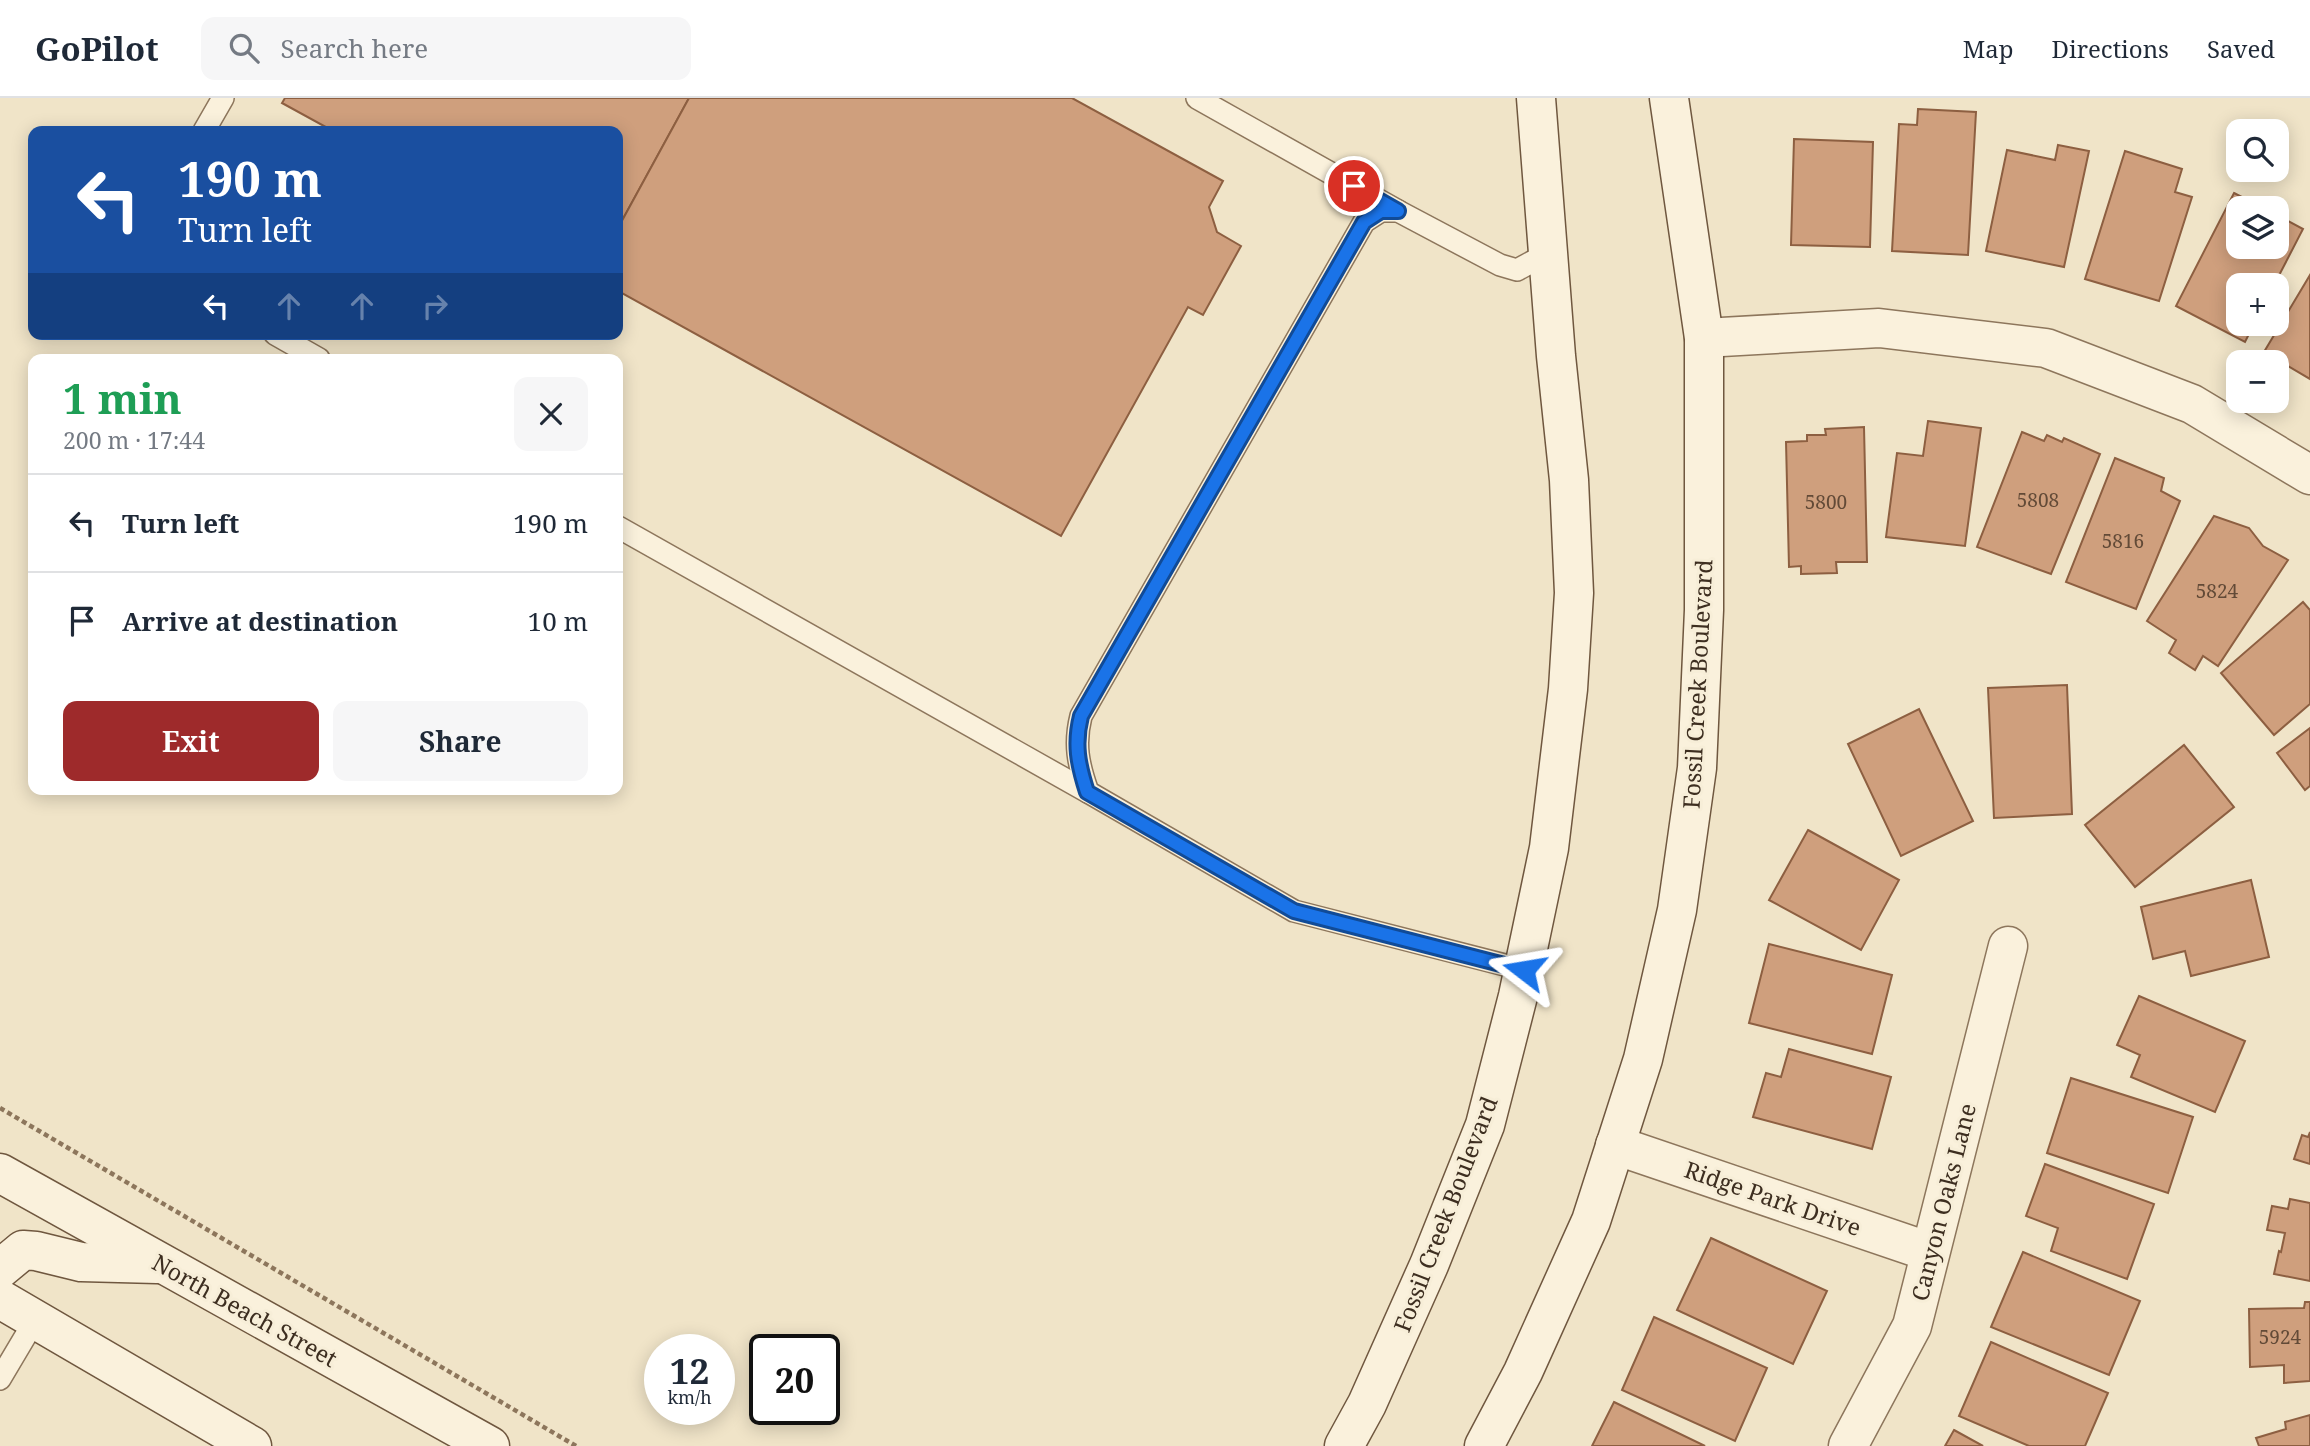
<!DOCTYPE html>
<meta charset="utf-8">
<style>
:root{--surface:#fff;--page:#f6f6f7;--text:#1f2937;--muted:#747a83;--line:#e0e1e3;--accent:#9e2a2b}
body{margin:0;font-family:"Noto Serif",serif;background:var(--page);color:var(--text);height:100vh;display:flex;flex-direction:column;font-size:26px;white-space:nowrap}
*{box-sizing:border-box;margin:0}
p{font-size:23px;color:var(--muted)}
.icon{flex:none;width:38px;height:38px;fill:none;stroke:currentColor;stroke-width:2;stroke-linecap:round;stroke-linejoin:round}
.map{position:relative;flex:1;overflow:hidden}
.drawer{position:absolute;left:28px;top:256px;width:595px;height:441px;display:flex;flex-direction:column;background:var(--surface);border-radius:14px;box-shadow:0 4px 18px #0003}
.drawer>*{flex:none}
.hud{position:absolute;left:28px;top:28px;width:595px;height:214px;border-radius:14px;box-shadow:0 4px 18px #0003;background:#1a4fa0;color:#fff;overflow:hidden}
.controls{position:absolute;left:2226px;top:21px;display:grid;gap:14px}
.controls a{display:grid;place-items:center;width:63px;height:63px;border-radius:14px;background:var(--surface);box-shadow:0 4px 18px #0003;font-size:35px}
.speed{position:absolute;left:644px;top:1236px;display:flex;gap:14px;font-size:35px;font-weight:700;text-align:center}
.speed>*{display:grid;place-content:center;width:91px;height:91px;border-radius:50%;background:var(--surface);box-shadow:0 4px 18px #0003;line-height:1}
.speed small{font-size:18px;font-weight:400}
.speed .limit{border:4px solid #111;border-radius:10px;background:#fff;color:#111}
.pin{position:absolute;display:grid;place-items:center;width:60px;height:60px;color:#fff;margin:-30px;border:4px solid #fff;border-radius:50%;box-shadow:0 2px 7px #0007}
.me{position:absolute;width:77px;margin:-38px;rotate:284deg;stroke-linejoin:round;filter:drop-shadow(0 0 5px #0008)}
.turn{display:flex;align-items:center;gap:24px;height:147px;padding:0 35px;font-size:32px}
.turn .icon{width:91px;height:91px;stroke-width:2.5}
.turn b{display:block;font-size:49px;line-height:60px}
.lanes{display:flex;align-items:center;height:66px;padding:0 35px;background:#0003;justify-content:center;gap:35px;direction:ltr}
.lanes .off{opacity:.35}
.round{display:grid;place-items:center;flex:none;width:74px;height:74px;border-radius:14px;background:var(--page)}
.head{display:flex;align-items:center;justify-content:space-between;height:119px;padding:0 35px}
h1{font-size:42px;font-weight:700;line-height:52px;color:#1e9e55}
.button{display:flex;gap:14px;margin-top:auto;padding:14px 35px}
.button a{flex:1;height:80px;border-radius:14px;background:var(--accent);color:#fff;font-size:28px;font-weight:700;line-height:80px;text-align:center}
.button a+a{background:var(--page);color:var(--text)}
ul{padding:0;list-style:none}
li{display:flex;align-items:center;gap:21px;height:98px;padding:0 35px;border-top:2px solid var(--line)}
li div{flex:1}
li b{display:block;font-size:26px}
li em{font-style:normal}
header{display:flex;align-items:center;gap:42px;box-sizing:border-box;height:98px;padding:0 35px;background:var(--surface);border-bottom:2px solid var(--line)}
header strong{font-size:33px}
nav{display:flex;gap:38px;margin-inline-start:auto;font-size:24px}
.search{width:490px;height:63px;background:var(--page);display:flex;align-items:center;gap:18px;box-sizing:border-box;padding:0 24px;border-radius:14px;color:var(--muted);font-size:26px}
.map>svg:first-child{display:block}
.building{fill:#cf9f7d;stroke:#8d5f41;stroke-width:2}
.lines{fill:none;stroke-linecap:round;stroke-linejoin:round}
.lane-casing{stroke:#8d765c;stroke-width:24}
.street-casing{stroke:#8d765c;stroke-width:41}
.secondary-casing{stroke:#6f573f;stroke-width:41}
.path{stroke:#8d765c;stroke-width:4.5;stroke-dasharray:5 3.5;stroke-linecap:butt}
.lane{stroke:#faf1dc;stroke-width:21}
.street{stroke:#faf1dc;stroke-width:38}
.secondary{stroke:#faf1dc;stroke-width:38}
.route-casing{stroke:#114b97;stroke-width:18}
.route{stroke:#1a73e8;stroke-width:12}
.labels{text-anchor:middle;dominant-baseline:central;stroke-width:6;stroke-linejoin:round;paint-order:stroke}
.number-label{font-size:19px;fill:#624a37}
.street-label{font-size:23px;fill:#3d2e20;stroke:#f7eed8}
</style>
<header>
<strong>GoPilot</strong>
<div class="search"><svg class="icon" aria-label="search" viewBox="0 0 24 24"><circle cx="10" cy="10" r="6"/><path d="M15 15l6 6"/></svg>Search here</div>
<nav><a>Map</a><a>Directions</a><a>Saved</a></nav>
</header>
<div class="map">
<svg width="2310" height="1348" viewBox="0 0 2310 1348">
<rect width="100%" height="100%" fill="#f0e4c8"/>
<!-- building -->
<g class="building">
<path d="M285,0H689L618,130V33H333L282,5Z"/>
<path d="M689,0H1072L1223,83L1209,109L1217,134L1241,148L1203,217L1188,209L1061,438L618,193V130Z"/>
<path d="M1918,11L1976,14L1968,157L1892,153L1899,26L1917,27Z"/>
<path d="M1794,41L1873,44L1870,149L1791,147Z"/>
<path d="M2058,47L2089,53L2064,169L1986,153L2007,52L2055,62Z"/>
<path d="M2125,53L2182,71L2175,94L2192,99L2159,203L2085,181Z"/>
<path d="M2234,95L2263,110H2238V149H2277V117L2303,131L2274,187H2238V226H2254L2245,244L2176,208Z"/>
<path d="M2310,177V281L2264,254Z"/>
<path d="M1928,323L1981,330L1965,448L1886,439L1897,355L1923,358Z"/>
<path d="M1864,329L1867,464H1836L1837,475L1801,476V468L1789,469L1786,344L1807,343V337H1826L1825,331Z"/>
<path d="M2022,334L2044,343L2047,337L2062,344L2064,340L2100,356L2051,476L1977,449Z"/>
<path d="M2115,360L2164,380L2161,393L2180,403L2136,511L2066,484Z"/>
<path d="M2214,418L2249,430L2263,448L2288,462L2218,568L2203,558L2195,572L2169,555L2176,542L2147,523Z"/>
<path d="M2303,504L2310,512V606L2274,637L2221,575Z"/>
<path d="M2067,587L2072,716L1994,720L1988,590Z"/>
<path d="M1919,611L1973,723L1901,758L1848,646Z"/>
<path d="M2310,630V688L2305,692L2277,655Z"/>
<path d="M2184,647L2234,709L2135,789L2085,727Z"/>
<path d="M1808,732L1899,782L1861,852L1769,802Z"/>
<path d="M2251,782L2269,859L2191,878L2185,853L2153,861L2141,809Z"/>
<path d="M1769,846L1892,877L1872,956L1749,925Z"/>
<path d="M2139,898L2245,943L2215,1014L2131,979L2140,957L2117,947Z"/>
<path d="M1789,951L1891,979L1872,1051L1753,1019L1766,975L1781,979Z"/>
<path d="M2071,980L2193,1019L2168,1095L2047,1055Z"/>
<path d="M2310,1034V1066L2294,1061L2302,1037L2308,1039Z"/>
<path d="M2045,1066L2154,1106L2127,1181L2051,1153L2058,1130L2026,1118Z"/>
<path d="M2290,1101L2310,1105V1183L2274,1176L2279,1153L2281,1154L2285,1135L2267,1132L2272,1108L2288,1111Z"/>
<path d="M1711,1140L1827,1193L1793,1266L1677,1212Z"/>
<path d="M2023,1154L2140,1203L2109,1277L1991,1229Z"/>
<path d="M2305,1204H2310V1283L2284,1285V1267L2250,1269L2249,1211L2304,1210Z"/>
<path d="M1654,1219L1767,1270L1735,1343L1622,1292Z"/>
<path d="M1991,1244L2108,1295L2085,1348H2029L1959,1318Z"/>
<path d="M1614,1304L1705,1348H1592Z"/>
<path d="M2310,1317V1348H2259L2256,1340L2286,1331L2285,1324Z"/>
<path d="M1954,1332L1983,1348H1945Z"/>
</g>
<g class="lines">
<defs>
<g id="lane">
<path d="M1197,0L1398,113"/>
<path d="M204,33L223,0"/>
<path d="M275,236L319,261"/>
<path d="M618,429L1088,694"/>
<path d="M1524,872L1294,813L1088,694C1078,666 1074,646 1081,618L1364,124L1381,113H1398L1500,167L1517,172L1548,155"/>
<path d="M0,1281L35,1222"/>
</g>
<g id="street">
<path d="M1704,240L1879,230L2046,250L2192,306L2310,377"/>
<path d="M1615,1047L1930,1154"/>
<path d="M1848,1348L1912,1228L2008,848"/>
</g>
<g id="secondary">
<path d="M0,1075L490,1348"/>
<path d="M0,1171L23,1152L36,1153L81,1164L157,1166"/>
<path d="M0,1201L252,1348"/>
<path d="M1344,1348L1367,1306L1429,1167L1485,1027L1518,898L1549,750L1568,591L1574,495L1569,382L1556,258L1536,0"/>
<path d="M1484,1348L1523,1274L1591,1123L1643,961L1677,812L1697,670L1704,512V240L1669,0"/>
</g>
</defs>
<!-- lane casing -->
<use href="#lane" class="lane-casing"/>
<!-- street casing -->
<use href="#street" class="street-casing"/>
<!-- secondary casing -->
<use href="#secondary" class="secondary-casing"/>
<!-- path -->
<path class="path" d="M0,1010L576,1348"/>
<!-- lane -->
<use href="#lane" class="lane"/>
<!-- street -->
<use href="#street" class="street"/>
<!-- secondary -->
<use href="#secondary" class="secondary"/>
</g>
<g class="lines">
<defs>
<path id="route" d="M1354,88L1398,113H1381L1364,124L1081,618C1074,646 1078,666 1087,694L1294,813L1524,872"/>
</defs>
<!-- route casing -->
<use href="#route" class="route-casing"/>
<!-- route -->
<use href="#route" class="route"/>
</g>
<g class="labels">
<!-- number labels -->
<g class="number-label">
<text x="2038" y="402">5808</text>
<text x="1826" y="404">5800</text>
<text x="2123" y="443">5816</text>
<text x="2217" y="493">5824</text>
<text x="2280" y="1239">5924</text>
</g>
<!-- street labels -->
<g class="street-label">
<text transform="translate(1697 586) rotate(-87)">Fossil Creek Boulevard</text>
<text transform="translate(1773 1100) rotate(19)">Ridge Park Drive</text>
<text transform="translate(1943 1104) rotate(-76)">Canyon Oaks Lane</text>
<text transform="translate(1445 1116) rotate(-69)">Fossil Creek Boulevard</text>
<text transform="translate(245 1212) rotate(29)">North Beach Street</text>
</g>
</g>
</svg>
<div class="controls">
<a><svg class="icon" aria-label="search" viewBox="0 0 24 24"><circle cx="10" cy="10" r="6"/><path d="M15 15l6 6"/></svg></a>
<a><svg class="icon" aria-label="layers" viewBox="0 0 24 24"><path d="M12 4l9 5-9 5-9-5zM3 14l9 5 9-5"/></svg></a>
<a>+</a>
<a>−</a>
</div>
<div class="speed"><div>12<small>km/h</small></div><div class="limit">20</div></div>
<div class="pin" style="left:1354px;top:88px;background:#d93025"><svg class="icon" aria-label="arrive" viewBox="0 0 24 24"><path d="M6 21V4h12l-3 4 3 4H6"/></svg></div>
<svg class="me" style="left:1524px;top:872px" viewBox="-20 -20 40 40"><path d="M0-17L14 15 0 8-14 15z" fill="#1a73e8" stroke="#fff" stroke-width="4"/></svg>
<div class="hud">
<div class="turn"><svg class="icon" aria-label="left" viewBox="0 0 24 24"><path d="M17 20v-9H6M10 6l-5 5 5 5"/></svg><div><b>190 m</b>Turn left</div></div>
<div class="lanes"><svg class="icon" aria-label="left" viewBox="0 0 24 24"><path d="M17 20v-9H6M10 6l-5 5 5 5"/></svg><svg class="icon off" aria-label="ahead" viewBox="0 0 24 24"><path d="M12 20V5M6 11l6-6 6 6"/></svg><svg class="icon off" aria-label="ahead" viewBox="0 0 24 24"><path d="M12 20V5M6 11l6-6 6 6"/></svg><svg class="icon off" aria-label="right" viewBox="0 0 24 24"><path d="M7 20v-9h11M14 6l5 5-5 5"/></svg></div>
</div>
<section class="drawer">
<div class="head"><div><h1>1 min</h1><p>200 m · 17:44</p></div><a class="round"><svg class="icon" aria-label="close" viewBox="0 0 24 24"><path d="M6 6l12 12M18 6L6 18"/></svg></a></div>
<ul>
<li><svg class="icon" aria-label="left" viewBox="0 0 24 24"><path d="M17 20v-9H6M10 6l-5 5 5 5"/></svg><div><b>Turn left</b></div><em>190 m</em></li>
<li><svg class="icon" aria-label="arrive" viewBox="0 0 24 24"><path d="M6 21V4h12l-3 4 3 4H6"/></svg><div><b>Arrive at destination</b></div><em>10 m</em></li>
</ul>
<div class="button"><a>Exit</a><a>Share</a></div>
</section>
</div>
